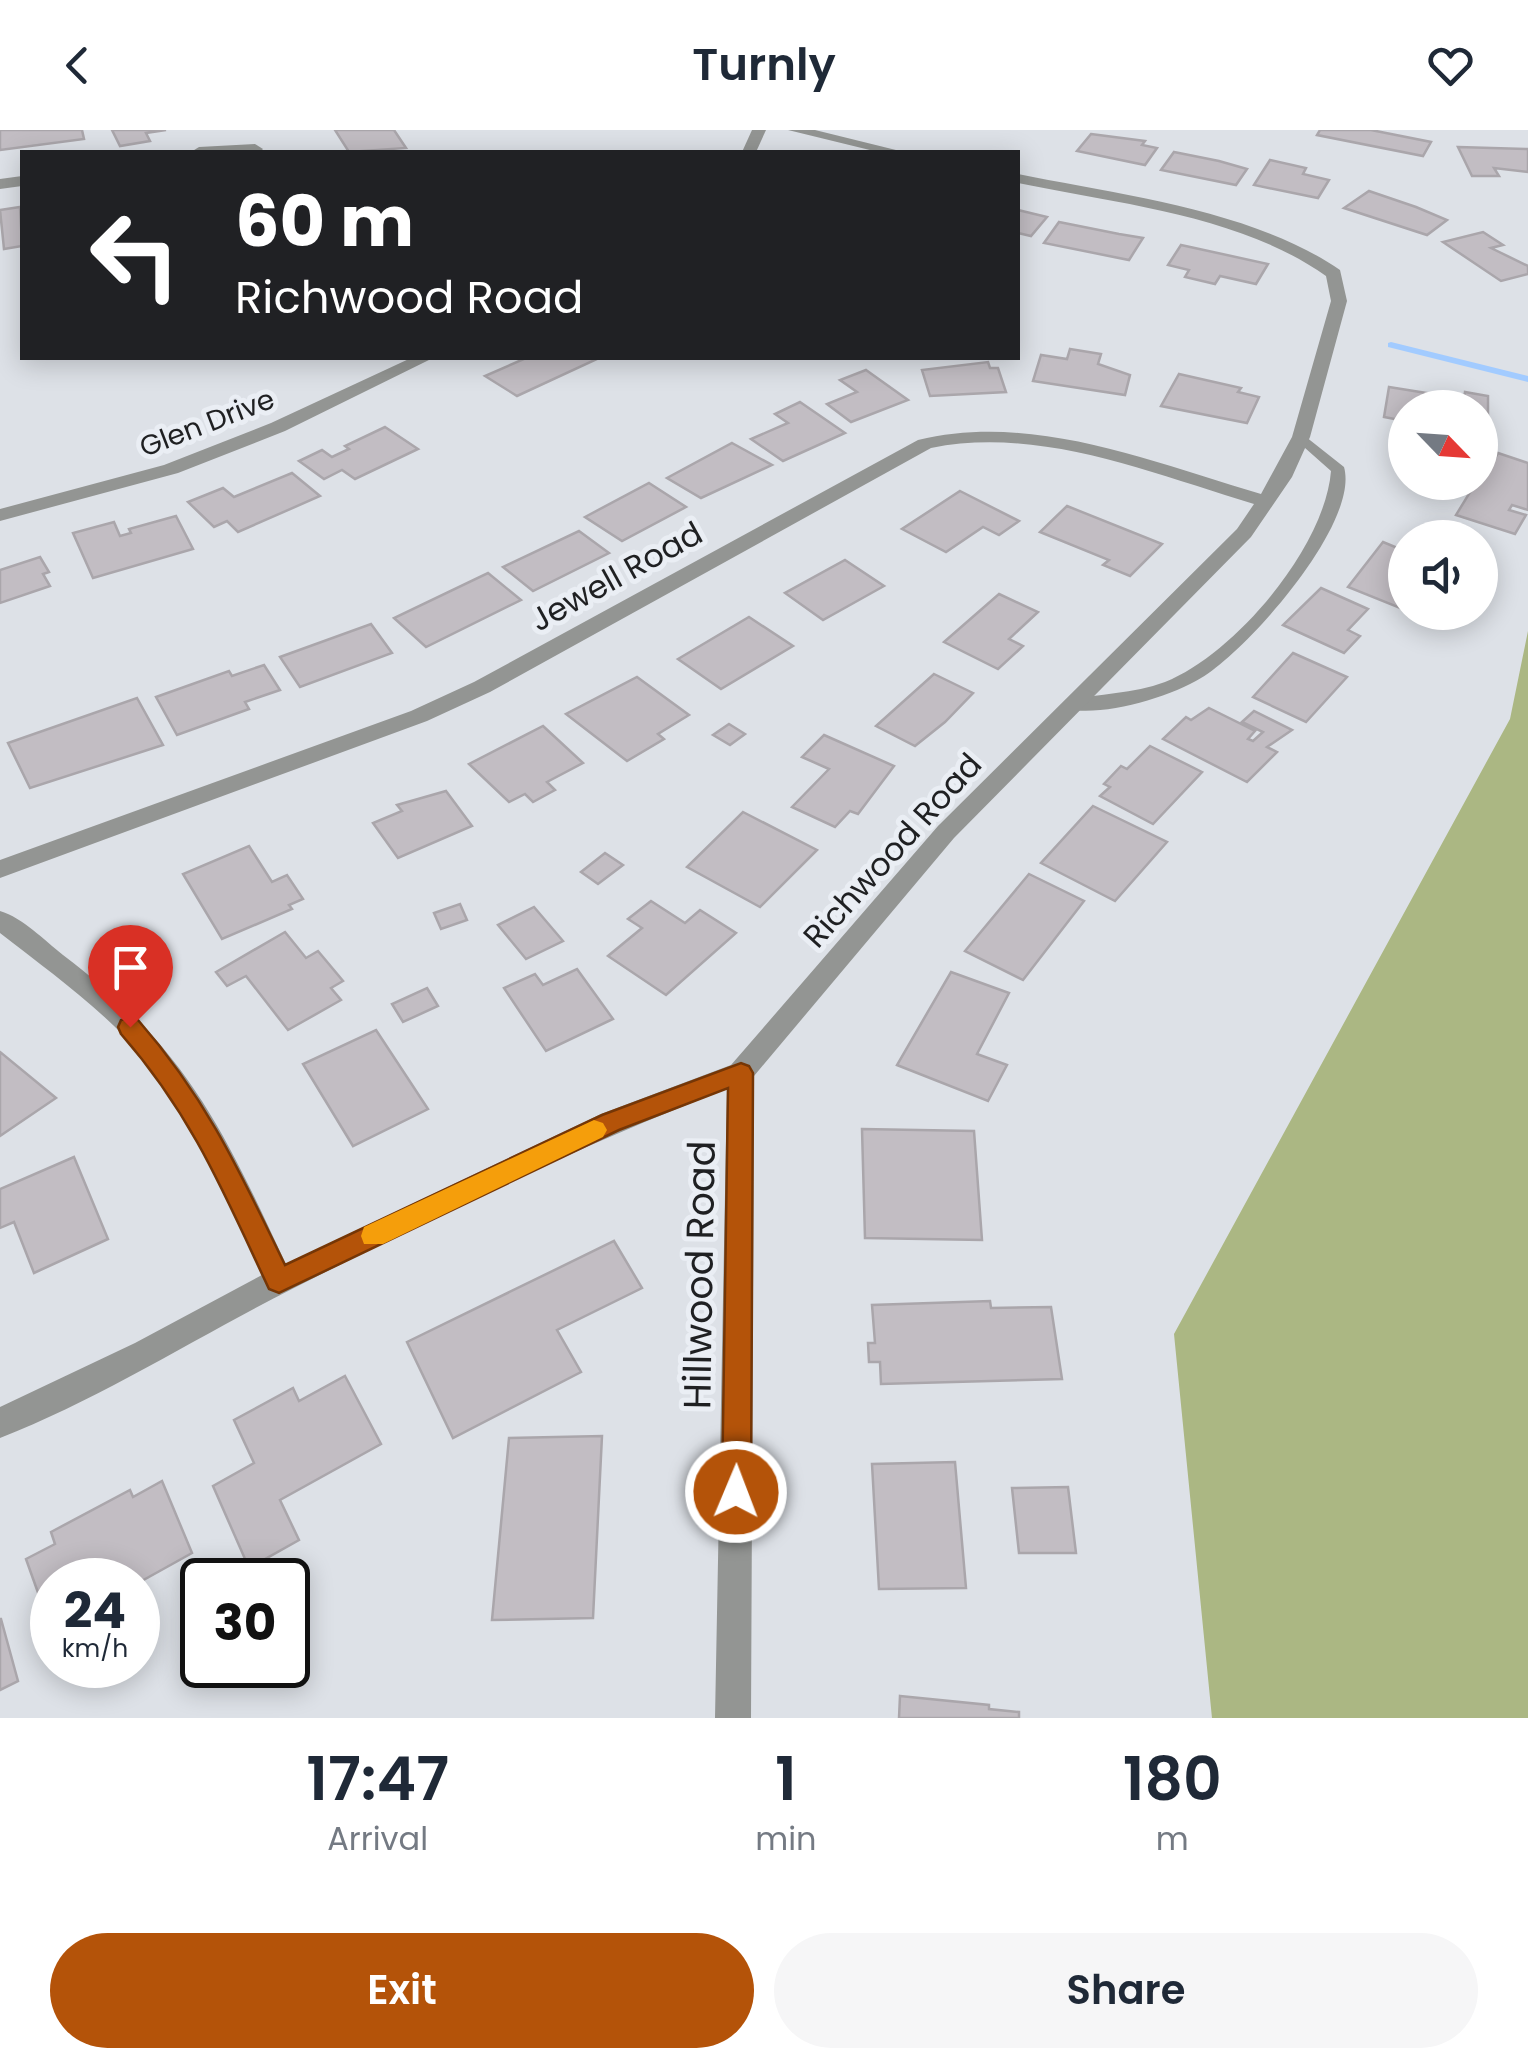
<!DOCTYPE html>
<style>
:root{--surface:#fff;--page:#f6f6f7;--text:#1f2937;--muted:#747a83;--accent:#b45309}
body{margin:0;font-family:Poppins,sans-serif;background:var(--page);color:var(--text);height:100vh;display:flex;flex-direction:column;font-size:38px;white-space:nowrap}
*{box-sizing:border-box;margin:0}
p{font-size:32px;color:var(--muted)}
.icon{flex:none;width:55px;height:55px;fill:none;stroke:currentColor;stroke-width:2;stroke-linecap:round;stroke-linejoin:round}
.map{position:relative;height:1588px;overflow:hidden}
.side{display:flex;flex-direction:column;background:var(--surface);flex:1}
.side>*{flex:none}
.banner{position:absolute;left:20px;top:20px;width:1000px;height:210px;border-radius:0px;box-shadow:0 5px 25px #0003;background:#202124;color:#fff;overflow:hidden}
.needle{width:65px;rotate:115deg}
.fabs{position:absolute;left:1388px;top:260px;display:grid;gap:20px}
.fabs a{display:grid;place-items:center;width:110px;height:110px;border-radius:50%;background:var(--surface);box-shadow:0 5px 25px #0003;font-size:50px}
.speed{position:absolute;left:30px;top:1428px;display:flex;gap:20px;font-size:50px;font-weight:700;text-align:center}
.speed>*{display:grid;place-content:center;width:130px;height:130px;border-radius:50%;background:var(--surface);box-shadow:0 5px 25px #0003;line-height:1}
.speed small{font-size:25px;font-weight:400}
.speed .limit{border:5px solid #111;border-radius:15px;background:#fff;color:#111}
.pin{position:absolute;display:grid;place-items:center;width:85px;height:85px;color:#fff;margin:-102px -42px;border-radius:50% 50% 50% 0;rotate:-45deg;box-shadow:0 0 10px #0007}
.pin .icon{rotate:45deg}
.me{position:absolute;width:110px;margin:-55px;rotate:1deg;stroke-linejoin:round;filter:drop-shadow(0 0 8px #0008)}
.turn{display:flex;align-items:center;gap:35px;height:210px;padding:0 50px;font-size:45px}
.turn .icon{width:130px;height:130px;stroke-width:2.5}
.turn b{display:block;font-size:70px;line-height:85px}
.eta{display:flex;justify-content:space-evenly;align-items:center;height:170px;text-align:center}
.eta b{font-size:60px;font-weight:600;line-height:70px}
.primary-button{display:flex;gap:20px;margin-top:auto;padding:20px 50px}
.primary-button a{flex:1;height:115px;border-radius:60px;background:var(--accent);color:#fff;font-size:40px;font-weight:600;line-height:115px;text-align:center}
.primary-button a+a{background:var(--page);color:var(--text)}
header{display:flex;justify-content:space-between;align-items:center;height:130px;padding:0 50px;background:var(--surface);font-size:45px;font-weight:600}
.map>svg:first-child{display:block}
.green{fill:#abb783}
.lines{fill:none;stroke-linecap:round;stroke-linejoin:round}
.stream{fill:#a2cbff;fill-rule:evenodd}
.building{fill:#c2bdc3;stroke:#aaa6ab;stroke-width:2.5}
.lane{fill:#939593;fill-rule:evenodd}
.street{fill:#939593;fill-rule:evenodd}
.route{fill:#b45309;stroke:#753606;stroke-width:2.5}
.slow{fill:#f59e0b}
.labels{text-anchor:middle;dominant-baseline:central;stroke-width:10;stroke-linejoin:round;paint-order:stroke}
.far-street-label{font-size:28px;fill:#1f2022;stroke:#eaeef4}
.street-label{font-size:32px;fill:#1f2022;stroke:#eaeef4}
.near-street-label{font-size:38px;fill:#1f2022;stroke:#eaeef4}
</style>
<header><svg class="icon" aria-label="back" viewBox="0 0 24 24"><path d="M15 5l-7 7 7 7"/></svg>Turnly<svg class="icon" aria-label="heart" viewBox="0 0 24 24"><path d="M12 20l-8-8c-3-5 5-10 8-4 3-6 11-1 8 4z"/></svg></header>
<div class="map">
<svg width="1528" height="1588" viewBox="0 0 1528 1588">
<rect width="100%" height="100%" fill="#dde1e7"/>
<!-- green -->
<path class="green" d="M1528,501V1588H1212L1174,1204L1510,589Z"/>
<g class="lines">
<!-- stream -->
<path class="stream" d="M1391,212L1528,246V252L1388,217V213Z"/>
</g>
<!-- building -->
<g class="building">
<path d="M0,0H82L84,9L0,20Z"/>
<path d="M112,0H166L146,3L150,11L120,16Z"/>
<path d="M335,0H394L406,18L349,22Z"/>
<path d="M1320,0H1371L1431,12L1423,26L1317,5Z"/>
<path d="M1091,4L1145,11L1142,15L1157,18L1145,35L1077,21Z"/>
<path d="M1458,17L1528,19V42L1494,38L1499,46H1472Z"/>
<path d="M1174,22L1219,31L1247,39L1236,55L1161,40Z"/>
<path d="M1270,30L1306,38L1303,44L1329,50L1318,68L1254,55Z"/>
<path d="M1369,61L1416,77L1447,90L1427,105L1344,78Z"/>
<path d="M20,77L22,116L4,119L0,80Z"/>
<path d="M1018,80L1047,87L1031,106L1018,103Z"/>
<path d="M1059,92L1119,104L1143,108L1129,130L1044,113Z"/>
<path d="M1483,102L1503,115L1491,118L1528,136V144L1501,151L1443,112Z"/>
<path d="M1181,115L1268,134L1256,154L1220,146L1215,154L1185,147L1189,140L1168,135Z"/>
<path d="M1070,219L1101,224L1098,234L1130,245L1125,265L1033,251L1041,225L1067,229Z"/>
<path d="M526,228H595L597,229L517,266L485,246Z"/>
<path d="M988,232L990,238H998L1006,262L930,266L922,240Z"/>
<path d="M866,240L908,270L851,292L827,274L857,262L840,250Z"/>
<path d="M1179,244L1241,258L1238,262L1259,267L1247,293L1161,276Z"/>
<path d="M1389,257L1464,269L1465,262L1488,266V305L1480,303V278H1405V291L1384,287Z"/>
<path d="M800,272L845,303L783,331L751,309L788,293L775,284Z"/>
<path d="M385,297L418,319L355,349L342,340L324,349L299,331L322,320L332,327L349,319L345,316Z"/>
<path d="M732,313L772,335L701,368L667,348Z"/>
<path d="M1498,323L1528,333V380L1512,375L1509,380L1526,385L1515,404L1456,385L1472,359L1452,352H1480V341L1486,343Z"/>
<path d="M292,343L320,366L238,402L227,391L214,397L188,372L223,358L234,367Z"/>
<path d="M649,353L686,377L622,411L585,387Z"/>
<path d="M960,361L1019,391L999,405L983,397L946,422L902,399Z"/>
<path d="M1067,376L1162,414L1130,446L1103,435L1109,430L1040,402Z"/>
<path d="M176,386L193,419L93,448L73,403L114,392L120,406L131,403L129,399Z"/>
<path d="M579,401L609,423L533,461L503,437Z"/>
<path d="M1383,412L1405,421V480L1348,457Z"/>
<path d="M40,427L49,442L43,444L50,456L0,473V440Z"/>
<path d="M845,430L884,456L823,490L785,463Z"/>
<path d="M488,443L521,470L426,517L394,488Z"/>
<path d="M1321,458L1368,479L1348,500L1360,506L1344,523L1283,495Z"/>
<path d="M999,464L1038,482L1009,509L1023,516L998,539L944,512Z"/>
<path d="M749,487L793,516L721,559L678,529Z"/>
<path d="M371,494L392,523L300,557L280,527Z"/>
<path d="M1293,523L1347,547L1306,592L1253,567Z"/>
<path d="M264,535L280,560L245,572L249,579L177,605L156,567L229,541L232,546Z"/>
<path d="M934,544L973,563L945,592L915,616L876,596Z"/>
<path d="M637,547L689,585L658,604L664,609L627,631L566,584Z"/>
<path d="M137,568L163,615L30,658L8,613Z"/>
<path d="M1209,578L1255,601L1248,609L1253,611L1263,602L1242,592L1254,581L1292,600L1267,617L1277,622L1247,652L1163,609L1186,587L1191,590Z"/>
<path d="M729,594L745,604L730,615L713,605Z"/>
<path d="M543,596L583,633L547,652L555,660L533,672L525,664L509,672L469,634Z"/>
<path d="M824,605L894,636L858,684L850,681L835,697L792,677L829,639L802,627Z"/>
<path d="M1150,616L1202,642L1153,694L1100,666L1110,657L1104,654L1121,636L1127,639Z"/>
<path d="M446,661L472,696L398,728L373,693L402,681L397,675Z"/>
<path d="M1093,676L1167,712L1115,771L1041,733Z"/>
<path d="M743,682L817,720L760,777L687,737Z"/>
<path d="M249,716L272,752L287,745L303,769L289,775L292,779L222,809L183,744Z"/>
<path d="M605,723L623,735L598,754L581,742Z"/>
<path d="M1029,744L1084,771L1023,850L965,821Z"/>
<path d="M651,771L685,793L700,780L736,803L666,865L608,826L642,798L628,789Z"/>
<path d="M460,774L467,790L441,799L434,783Z"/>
<path d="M534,777L563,811L526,829L498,795Z"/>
<path d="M285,802L306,828L318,821L343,851L331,858L341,870L288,900L246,846L227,856L216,842Z"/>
<path d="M577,839L613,889L546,921L504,858L535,844L543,855Z"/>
<path d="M951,842L1009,863L977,924L1007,935L988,971L897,935Z"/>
<path d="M427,858L438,876L403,892L392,874Z"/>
<path d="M376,900L428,979L353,1016L303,934Z"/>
<path d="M0,922L56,968L0,1006Z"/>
<path d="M862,999L974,1001L982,1110L865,1108Z"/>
<path d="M74,1027L108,1109L34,1143L14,1092L0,1098V1059Z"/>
<path d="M614,1111L642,1158L557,1200L581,1242L453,1308L407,1212Z"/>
<path d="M990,1171L991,1178L1051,1177L1062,1249L881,1254L880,1232H869L868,1213H875L872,1175Z"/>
<path d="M345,1246L381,1314L280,1370L299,1410L249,1438L213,1356L254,1333L234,1290L293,1258L299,1271Z"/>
<path d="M602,1306L593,1488L492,1490L509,1308Z"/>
<path d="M955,1332L966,1458L879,1459L872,1334Z"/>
<path d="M162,1351L192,1423L138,1453L52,1450L51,1499L26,1429L55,1414L51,1402L130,1360L133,1367Z"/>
<path d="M1068,1357L1076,1423H1019L1012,1358Z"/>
<path d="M1,1489L18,1551L0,1560V1489Z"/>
<path d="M900,1566L989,1575V1579L1019,1582V1588H899Z"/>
</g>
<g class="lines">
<!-- lane -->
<path class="lane" d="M1301,303L1344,337C1360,393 1248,520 1201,548C1170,567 1103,587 1067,579L1064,575L1067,571C1099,563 1133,564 1165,552C1235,524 1325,417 1331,341L1296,310V304Z"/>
<!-- street -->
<g class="street">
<path d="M752,0H766L756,22H742Z"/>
<path d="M788,0H815L904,22H878Z"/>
<path d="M255,14L263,19L260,22H191L199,17Z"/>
<path d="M1018,44C1121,65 1253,80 1340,140L1347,171L1310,307L1292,347L1251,407L954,708L754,946L751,1588H715L727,959C578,1016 434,1087 292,1159C195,1208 102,1268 0,1308V1277L135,1213L262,1145C228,1071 198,993 145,929C104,880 50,842 0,803V781C23,788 44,810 63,825C187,919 222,997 286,1134L601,984L731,935L938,696L1237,399L1254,374C1150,343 1040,296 931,318L490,562L427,591L0,748V730L411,581L474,552L918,310C1034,282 1151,332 1261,364L1292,307L1331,171L1326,146C1240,85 1119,74 1018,53Z"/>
<path d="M22,46V56L0,59V49Z"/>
<path d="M411,228H433L285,301L178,343L0,391V379L164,335L271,293Z"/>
</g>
</g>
<!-- route -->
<path class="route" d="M130,888L138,890C207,969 240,1042 285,1135L602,985L741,933L749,936L753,943L751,1362L747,1372L736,1376L726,1372L722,1362L728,958L619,1000L279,1163L269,1159C224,1063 192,985 121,904L118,897L121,890Z"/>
<!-- slow -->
<path class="slow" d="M594,990L603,993L607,1000L603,1007L383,1114H364L361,1106L364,1097Z"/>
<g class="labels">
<!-- far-street labels -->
<g class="far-street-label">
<text transform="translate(207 293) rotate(-21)">Glen Drive</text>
</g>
<!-- street labels -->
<g class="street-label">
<text transform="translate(616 446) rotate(-29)">Jewell Road</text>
<text transform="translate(892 720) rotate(-48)">Richwood Road</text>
</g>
<!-- near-street labels -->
<g class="near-street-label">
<text transform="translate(699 1145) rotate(-89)">Hillwood Road</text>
</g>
</g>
</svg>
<div class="fabs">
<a><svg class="needle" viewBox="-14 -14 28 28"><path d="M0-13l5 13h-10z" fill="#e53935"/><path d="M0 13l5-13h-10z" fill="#747a83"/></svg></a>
<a><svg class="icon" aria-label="sound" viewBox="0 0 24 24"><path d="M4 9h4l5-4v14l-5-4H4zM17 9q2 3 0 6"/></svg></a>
</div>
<div class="speed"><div>24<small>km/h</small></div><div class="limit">30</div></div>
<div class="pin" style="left:130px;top:897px;background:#d93025"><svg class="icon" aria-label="arrive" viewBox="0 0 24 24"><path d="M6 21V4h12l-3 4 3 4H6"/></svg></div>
<svg class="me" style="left:736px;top:1362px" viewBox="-20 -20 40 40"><circle r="17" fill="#b45309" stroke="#fff" stroke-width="3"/><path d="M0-11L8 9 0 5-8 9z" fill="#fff"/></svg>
<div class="banner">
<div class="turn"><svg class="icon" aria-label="left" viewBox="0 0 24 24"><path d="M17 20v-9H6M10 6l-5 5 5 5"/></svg><div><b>60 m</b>Richwood Road</div></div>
</div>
</div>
<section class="side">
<div class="eta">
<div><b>17:47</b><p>Arrival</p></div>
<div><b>1</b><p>min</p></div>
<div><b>180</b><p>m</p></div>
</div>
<div class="primary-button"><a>Exit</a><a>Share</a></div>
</section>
